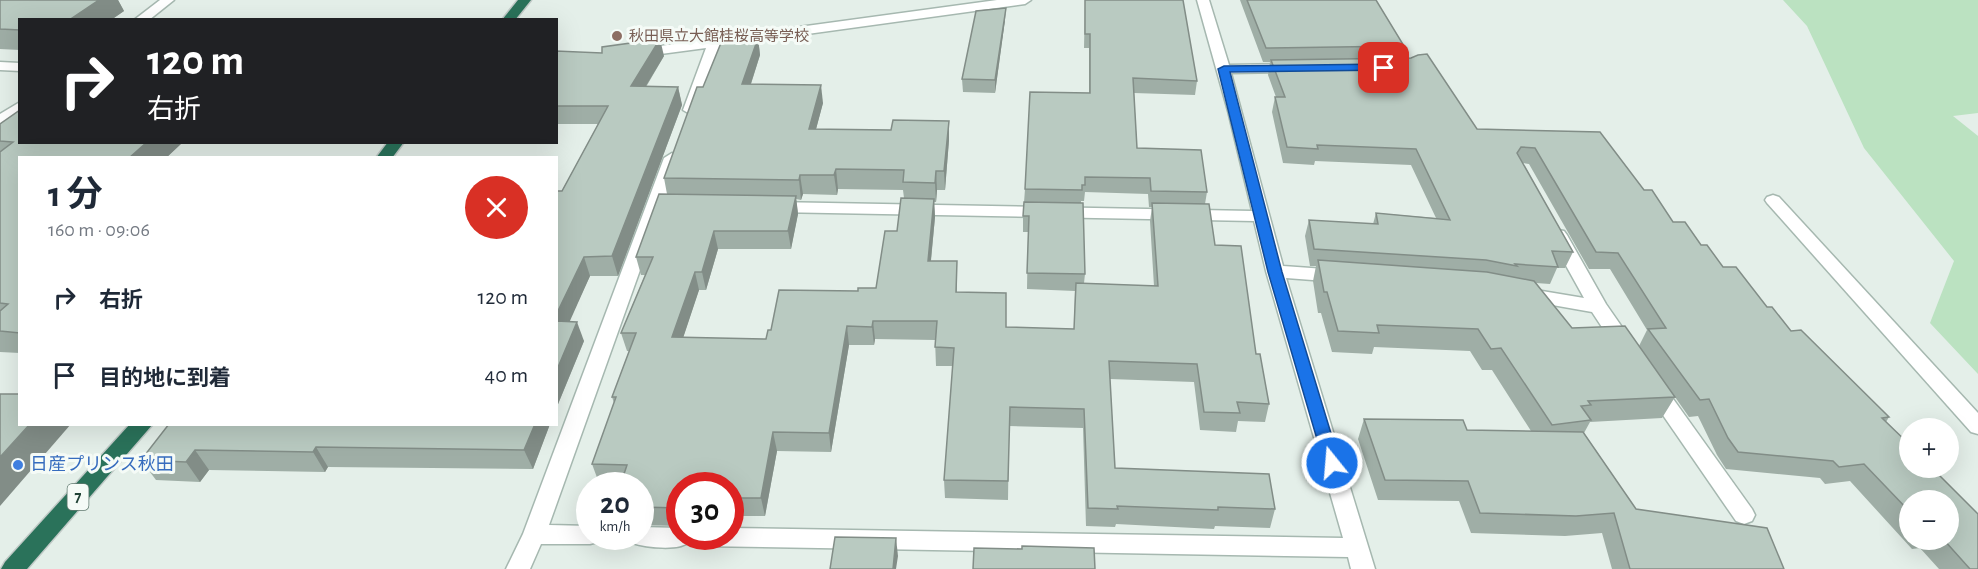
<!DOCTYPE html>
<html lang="ja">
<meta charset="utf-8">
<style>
:root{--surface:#fff;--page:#f6f6f7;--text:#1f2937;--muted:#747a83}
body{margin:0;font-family:"Alegreya Sans","Noto Sans JP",sans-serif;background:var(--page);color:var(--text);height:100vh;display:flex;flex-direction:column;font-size:22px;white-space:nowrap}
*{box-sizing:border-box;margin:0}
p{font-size:20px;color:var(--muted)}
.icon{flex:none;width:33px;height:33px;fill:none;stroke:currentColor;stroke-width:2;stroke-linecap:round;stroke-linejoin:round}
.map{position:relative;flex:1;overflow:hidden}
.panel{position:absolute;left:18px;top:156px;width:540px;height:270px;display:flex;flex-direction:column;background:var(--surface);border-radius:0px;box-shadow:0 6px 24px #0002}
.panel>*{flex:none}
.guide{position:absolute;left:18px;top:18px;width:540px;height:126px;border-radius:0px;box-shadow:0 6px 24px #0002;background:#202124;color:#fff;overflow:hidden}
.buttons{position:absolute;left:1899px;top:418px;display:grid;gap:12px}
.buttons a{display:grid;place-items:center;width:60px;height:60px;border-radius:50%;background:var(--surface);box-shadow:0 6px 24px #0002;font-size:30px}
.speed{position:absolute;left:576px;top:472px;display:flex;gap:12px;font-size:30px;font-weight:700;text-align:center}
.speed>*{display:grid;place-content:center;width:78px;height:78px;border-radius:50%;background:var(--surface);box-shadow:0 6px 24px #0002;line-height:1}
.speed small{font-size:15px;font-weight:400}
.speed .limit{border:9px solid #d22;background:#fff;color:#111}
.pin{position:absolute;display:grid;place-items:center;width:51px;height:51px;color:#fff;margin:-26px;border-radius:12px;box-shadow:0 3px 9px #0006}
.me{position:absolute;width:66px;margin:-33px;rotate:343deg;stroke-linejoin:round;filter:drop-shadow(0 0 4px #0008)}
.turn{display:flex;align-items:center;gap:21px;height:126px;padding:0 30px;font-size:27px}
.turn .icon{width:78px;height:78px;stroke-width:2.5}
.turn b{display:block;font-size:42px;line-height:51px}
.round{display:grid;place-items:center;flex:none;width:63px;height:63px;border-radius:32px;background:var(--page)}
.head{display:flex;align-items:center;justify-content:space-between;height:102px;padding:0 30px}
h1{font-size:36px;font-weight:700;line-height:45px}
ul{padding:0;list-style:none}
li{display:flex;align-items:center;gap:18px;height:78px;padding:0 30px}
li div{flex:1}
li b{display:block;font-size:22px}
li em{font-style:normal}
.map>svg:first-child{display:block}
.green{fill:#bbe2c1}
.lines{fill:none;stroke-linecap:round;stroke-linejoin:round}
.minor-casing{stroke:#a6b8b0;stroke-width:3}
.highway-casing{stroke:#c1cac7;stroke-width:3}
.minor{fill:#fff;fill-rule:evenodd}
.highway{fill:#2a725a;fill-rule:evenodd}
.wall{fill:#9faea6;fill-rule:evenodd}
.shaded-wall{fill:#828d87}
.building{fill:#b9cac1;stroke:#828d87;stroke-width:1.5}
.route{fill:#1a73e8;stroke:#114b97;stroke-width:1.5}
.education-dot{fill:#8d6e63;stroke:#f5fbf7;stroke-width:2}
.shop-dot{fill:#3f7fe0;stroke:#f5fbf7;stroke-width:2}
.labels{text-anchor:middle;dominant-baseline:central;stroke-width:6;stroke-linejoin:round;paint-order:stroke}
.far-education-label{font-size:15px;fill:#785e54;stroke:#f5fbf7;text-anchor:start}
.shield{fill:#f5fbf7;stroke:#617a70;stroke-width:1.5}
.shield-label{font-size:16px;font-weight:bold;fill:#214336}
.shop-label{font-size:18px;fill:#366cbe;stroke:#f5fbf7;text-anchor:start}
</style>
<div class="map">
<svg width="1978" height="569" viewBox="0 0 1978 569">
<rect width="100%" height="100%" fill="#e4efe9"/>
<!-- green -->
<path class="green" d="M1783,0H1978V113L1953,116L1978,136V374L1930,323L1954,261L1864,148L1807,26Z"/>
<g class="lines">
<defs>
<g id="minor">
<path d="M160,0H174L149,20H134Z"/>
<path d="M997,0H1031L1025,4L720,46L697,110L690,114L683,110L706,48L638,57L631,53L638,49Z"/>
<path d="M1197,0H1209L1229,65L1294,64L1301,68L1294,72L1231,73L1283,266L1339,270L1345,272L1348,276L1345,280L1339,282L1286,278L1375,569H1351L1348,557L699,546L690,541C680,552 645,547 632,543L629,537H640V527L680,528V537H730V528L1343,538L1266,271L1254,221L774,212L766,207L774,202L1252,211L1228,111Z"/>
<path d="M0,62L20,63V71L0,70Z"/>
<path d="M20,102V113L0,125V114Z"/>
<path d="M672,153L680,158L549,525L590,526V537H600L598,542L590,544H541L530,569H506L523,534L664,158Z"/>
<path d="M1773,195L1779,197L1978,413V434L1971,432L1767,203L1765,200L1767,197Z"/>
<path d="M1558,230L1564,231L1567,235L1606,304L1631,340L1634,345L1631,350L1624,352L1617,350L1592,312L1524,300L1518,298L1515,294L1518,290L1524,288L1584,298L1549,235L1552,231Z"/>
<path d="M1654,380L1661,382L1752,509L1755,515L1752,521L1744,524L1736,521L1647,392L1644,387L1647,382Z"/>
</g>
<g id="highway">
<path d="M518,0H531L515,20H502Z"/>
<path d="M388,142H404L392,158H376Z"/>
<path d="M130,424H153L27,569H1L5,562Z"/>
</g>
</defs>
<!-- minor casing -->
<use href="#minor" class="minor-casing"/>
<!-- highway casing -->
<use href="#highway" class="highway-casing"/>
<!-- minor -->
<use href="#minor" class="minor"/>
<!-- highway -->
<use href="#highway" class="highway"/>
</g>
<!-- wall -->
<g class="wall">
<path d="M0,0H118L124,11L111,20H20V50L0,49Z"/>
<path d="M1085,0L1197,81L1195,95L1134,93L1137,148L1207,192L1205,204L1215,245L1256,354L1269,404L1265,422L1238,421L1236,432L1200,430L1194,382L1110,379L1115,468L1275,509L1270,528L1215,526L1214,529L1116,524L1115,527L1086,526L1083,428L1009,426L1008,500L945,498L944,480L953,366H936L935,340L875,339L874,345H849L831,452L777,451L765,516H732L730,521V486H680V526L640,525V486L621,483H599L592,464L614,403L612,397L629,351H627L621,333L645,275H641L636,257L667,194L664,178L703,87L758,38L760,55L751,84L823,103L816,129L891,130L949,121V140L945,190H937L936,202H934L935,217L931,261H957V292L1006,327L1074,329L1075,291L1027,289L1028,232H1023V216L1025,189L1089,93V48H1084ZM838,189L903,190L904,198L897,231L876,288L858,291L771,330L766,339L683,338L699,290H706L718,249H791L798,214L796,199L801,200L803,194L837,195ZM1085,192L1148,194L1149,207H1152L1150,221L1154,286L1084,283L1085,274L1081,203V201H1084Z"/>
<path d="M1240,0H1376L1404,46L1401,58L1477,129L1600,132L1644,190L1673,222L1701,245L1723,267L1767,307L1791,331L1889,417L1886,422L1978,569H1939L1920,548L1912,549L1850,481L1825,484L1820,478L1726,469L1717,455L1698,416L1689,417L1675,397L1662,418L1590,422L1584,433L1636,509L1784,569H1612L1602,533L1565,536L1471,533L1459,501L1378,500L1358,439L1364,419L1467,430L1531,431L1492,370H1482L1470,351L1374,347L1372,354L1332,352L1321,313H1318L1313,281L1316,266H1310L1305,236L1309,220L1373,224L1376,213L1436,218L1411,165L1315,161L1314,165L1283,163L1272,112L1275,97H1276L1268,75L1270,62H1263ZM1523,163L1529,164L1589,269H1610L1647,330L1639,346L1572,328L1536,283L1550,284L1557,268H1565L1573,252ZM1910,501L1948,540H1910Z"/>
<path d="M1005,20L995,93L963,92L962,79Z"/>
<path d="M556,51L664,56L646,87H678L682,105L618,276H590L569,321L584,341L556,409L562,191L598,124H556Z"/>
<path d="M0,124L20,142H183L166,158H20V353L0,352Z"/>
<path d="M169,424H550L533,469L328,467L325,472L209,470L200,482L156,480L141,460Z"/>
</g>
<!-- shaded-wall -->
<g class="shaded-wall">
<path d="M99,0H118L124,11L111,20H69Z"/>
<path d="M1006,8L1005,20L995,93V80Z"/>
<path d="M758,38L760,55L745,102L742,84Z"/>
<path d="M660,39L664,56L635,104L631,86Z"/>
<path d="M821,85L823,103L811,148L809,129Z"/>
<path d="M678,87L682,105L618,276L612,256Z"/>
<path d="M949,121V140L945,190L944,171Z"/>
<path d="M147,142H183L166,158H129Z"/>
<path d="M836,169L838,189L837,195L834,175Z"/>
<path d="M936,171L937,190L936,202L935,183Z"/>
<path d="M800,175L803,194L801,200L799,180Z"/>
<path d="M796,196L798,214L791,249L788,231Z"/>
<path d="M934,199L935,217L929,279L928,261Z"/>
<path d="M714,231L718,249L706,290L702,272Z"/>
<path d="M584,257L590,276L561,341L556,329V315Z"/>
<path d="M695,272L699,290L677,356L672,337Z"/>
<path d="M873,321L875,339L874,345L872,327Z"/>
<path d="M577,322L584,341L556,409V372Z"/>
<path d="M847,326L849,345L831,452L829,433Z"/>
<path d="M30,424H71L0,506V457Z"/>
<path d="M535,424H550L533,469L524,450Z"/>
<path d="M773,432L777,451L765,516L761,498Z"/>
<path d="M316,447L328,467L325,472L313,452Z"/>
<path d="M195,450L209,470L200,482L186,462Z"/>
<path d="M896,538L898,556L896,569H893Z"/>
</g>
<!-- building -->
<g class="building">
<path d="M0,0H99L69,20H20V30L0,29Z"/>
<path d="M1085,0H1183L1197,81L1133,78L1137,148L1201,150L1207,192L1151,191L1150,178L1085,177V185H1082V190L1025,189L1030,92L1090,93V34H1085Z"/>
<path d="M1247,0H1376L1404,46L1266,48Z"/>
<path d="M1006,8L995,80L962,79L976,11Z"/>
<path d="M723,38H758L742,84L821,85L809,129L891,130L893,120L949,121L944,171H936L935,183L903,182L904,170L836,169L834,175H800L799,180L664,178L697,87H703Z"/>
<path d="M660,39L631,86L678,87L612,256L584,257L556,315V191H562L608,106H556V51L602,53V47Z"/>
<path d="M1427,54L1477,129L1600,132L1644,190H1652L1673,222H1685L1701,245H1707L1723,267H1736L1767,307H1772L1791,331L1801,330L1889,417L1882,418L1910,445V468H1932L1978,514V569H1970L1944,540H1948V501H1910V512L1864,464L1839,467L1833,461L1738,452L1728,438L1709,399L1700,400L1648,329L1666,328L1618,253L1596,252L1535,148L1521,147L1517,153L1573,252L1552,251L1558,267L1515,264L1517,266L1486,260L1314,249L1309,220L1378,224L1376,213L1450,220L1416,149L1317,145L1318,149L1287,147L1275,97H1285L1271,60L1411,58L1418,55Z"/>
<path d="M20,110V142H147L129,158H20V333L0,331V311L8,304L0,303V152L13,142L0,141V124Z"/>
<path d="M659,194L796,196L788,231H714L702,272H695L672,337L766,339L768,330H771L779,290L858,291V288H876L885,231H897L901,198L934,199L928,261H957L956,292L1006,293V327L1074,329L1076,283L1158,286L1152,203L1209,204L1215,245L1241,246L1256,354H1260L1269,404L1237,402L1240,413L1204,412L1197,364L1109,361L1115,468L1269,474L1275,509L1218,507V510L1117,506L1118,509L1088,508L1084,409L1010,407L1008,481L944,480L954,348L935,347L937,321H873L872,327L847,326L829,433L773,432L761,498H730V486H680V508L640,507V486H620L627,465L592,464L616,397H612L636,333H621L653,257H636Z"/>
<path d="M1024,202L1083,203L1085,274L1027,273L1029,216H1023Z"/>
<path d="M1318,260L1487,272L1534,281L1572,328L1625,326L1675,397L1588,401L1591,405L1581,406L1591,420L1552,425L1501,348L1491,349L1478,329L1377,325L1379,333L1338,331L1327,292H1324Z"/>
<path d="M556,321L577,322L556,372Z"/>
<path d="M0,394H20V424H30L0,457Z"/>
<path d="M1364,419L1463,420L1467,430L1583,432L1636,509L1767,528L1784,569H1630L1614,513L1576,516L1480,513L1468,481L1385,480Z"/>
<path d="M169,424H535L524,450L316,447L313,452L195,450L186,462L141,460Z"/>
<path d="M835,537L896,538L893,569H830Z"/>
<path d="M1022,546L1094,548L1095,569H973L974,548L1022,549Z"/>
</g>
<!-- route -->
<path class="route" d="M1384,64L1389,68L1388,70L1230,72L1282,272L1340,463L1338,468L1332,469L1326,468L1324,463L1268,272L1218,69L1224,66Z"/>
<!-- markers -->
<circle class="education-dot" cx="617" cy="36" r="6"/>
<circle class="shop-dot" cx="18" cy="465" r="6"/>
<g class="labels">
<!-- far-education labels -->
<g class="far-education-label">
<text x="629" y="36">秋田県立大館桂桜高等学校</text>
</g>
<!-- shield labels -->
<rect class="shield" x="67.5" y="484" width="21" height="26" rx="4.5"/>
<g class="shield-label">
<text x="78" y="497">7</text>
</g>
<!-- shop labels -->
<g class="shop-label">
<text x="30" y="465">日産プリンス秋田</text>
</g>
</g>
</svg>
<div class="buttons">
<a>+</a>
<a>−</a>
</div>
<div class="speed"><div>20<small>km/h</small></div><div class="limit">30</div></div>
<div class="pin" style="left:1384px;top:68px;background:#d93025"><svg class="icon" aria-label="arrive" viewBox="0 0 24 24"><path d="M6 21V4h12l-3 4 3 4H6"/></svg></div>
<svg class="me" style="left:1332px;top:463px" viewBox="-20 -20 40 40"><circle r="17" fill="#1a73e8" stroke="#fff" stroke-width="3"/><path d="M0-11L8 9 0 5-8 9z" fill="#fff"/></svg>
<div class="guide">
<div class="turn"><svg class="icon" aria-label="right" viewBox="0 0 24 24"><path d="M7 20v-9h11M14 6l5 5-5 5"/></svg><div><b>120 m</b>右折</div></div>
</div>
<section class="panel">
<div class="head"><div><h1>1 分</h1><p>160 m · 09:06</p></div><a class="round" style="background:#d93025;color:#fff"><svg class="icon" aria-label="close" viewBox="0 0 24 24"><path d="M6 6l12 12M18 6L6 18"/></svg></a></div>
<ul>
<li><svg class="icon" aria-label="right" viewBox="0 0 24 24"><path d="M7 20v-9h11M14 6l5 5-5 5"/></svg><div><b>右折</b></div><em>120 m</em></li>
<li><svg class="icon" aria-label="arrive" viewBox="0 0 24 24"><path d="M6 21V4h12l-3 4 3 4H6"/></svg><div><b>目的地に到着</b></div><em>40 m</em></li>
</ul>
</section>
</div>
